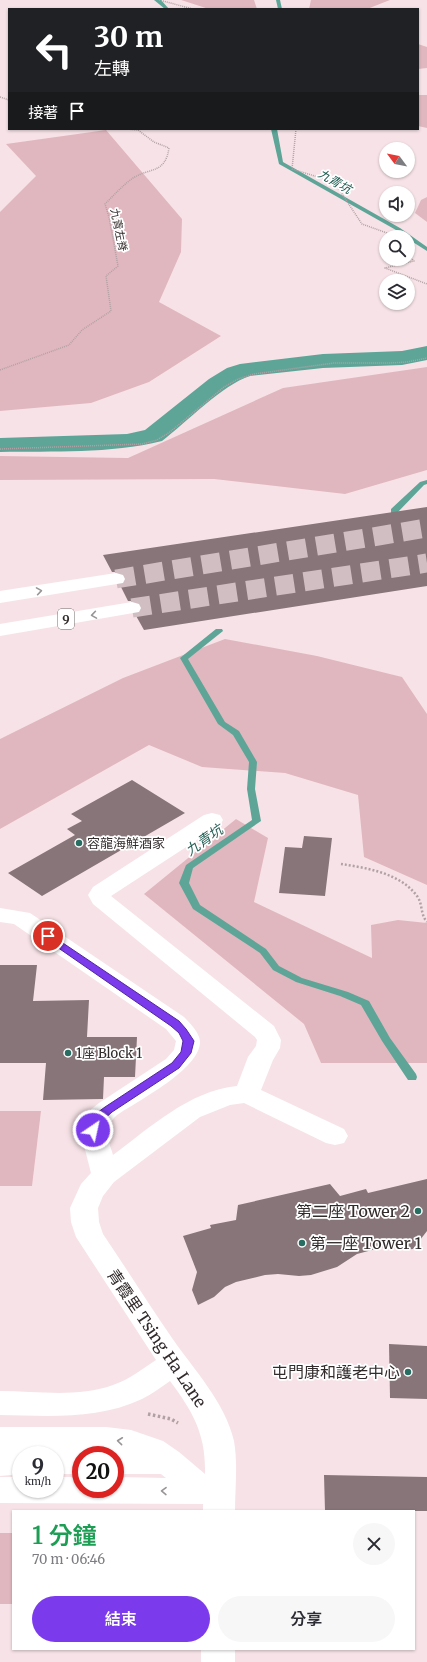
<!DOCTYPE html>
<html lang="zh-TW">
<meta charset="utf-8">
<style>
:root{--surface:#fff;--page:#f7f7f7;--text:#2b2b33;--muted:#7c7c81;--accent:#7c3aed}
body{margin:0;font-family:Merriweather,"Noto Sans TC",serif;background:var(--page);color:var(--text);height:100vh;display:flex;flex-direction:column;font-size:15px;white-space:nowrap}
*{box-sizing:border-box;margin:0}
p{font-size:13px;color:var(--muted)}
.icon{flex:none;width:22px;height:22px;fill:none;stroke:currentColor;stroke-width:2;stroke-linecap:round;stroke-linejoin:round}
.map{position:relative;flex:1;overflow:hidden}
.drawer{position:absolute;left:12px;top:1510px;width:403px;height:140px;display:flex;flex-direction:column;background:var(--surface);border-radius:0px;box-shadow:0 1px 3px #0004}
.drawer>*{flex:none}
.hud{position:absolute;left:8px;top:8px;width:411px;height:122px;border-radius:0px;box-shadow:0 1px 3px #0004;background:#202124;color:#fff;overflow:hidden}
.needle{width:26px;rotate:302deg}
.buttons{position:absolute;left:379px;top:142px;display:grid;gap:8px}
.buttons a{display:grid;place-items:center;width:36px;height:36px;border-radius:50%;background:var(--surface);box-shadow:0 1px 3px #0004;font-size:20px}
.speed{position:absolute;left:12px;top:1446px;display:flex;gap:8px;font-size:20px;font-weight:700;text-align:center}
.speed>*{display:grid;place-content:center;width:52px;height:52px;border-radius:50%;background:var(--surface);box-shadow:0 1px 3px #0004;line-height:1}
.speed small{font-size:10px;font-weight:400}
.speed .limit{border:6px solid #d22;background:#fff;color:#111}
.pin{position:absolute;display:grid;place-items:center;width:34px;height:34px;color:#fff;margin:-17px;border:2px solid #fff;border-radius:50%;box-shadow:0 1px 4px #0007}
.me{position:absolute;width:44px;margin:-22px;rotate:34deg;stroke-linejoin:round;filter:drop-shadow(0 0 3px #0008)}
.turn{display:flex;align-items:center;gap:14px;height:84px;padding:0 20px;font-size:18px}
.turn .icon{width:52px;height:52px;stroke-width:2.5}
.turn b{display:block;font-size:28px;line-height:34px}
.then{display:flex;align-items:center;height:38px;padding:0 20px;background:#0003;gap:8px;font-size:15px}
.round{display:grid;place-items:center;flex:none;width:42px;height:42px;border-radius:21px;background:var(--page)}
.head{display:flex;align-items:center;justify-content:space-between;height:68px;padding:0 20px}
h1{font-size:24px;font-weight:600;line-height:30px;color:#1e9e55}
.button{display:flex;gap:8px;margin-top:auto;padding:8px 20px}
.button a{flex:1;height:46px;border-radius:24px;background:var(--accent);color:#fff;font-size:16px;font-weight:600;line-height:46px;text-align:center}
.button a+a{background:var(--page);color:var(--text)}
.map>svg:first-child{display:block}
.green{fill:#e1b7bf}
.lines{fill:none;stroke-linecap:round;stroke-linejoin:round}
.stream{fill:#5ea598;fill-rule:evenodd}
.canal{fill:#5ea598;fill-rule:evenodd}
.building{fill:#877579}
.highway-tunnel{stroke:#d0bec2;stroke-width:19;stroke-dasharray:19 10;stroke-linecap:butt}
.path-far2{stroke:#b1a1a4;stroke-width:1.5;stroke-dasharray:1 1;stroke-linecap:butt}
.path-far1{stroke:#b1a1a4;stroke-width:2.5;stroke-dasharray:2 2;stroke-linecap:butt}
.path{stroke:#b1a1a4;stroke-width:3.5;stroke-dasharray:2.5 2.5;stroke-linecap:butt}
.minor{fill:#fff;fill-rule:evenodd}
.highway{fill:#fff;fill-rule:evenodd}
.oneway{stroke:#989596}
.route{fill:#7c3aed;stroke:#51269a}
.poi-dot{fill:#276d62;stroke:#fff;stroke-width:1.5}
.labels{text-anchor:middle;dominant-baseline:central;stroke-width:3.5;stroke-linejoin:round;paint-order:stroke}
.far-street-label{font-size:11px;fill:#322b2c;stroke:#fff}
.far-water-label{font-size:12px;font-style:italic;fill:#205c52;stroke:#fff}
.shield{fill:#fff;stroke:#706b6b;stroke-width:1}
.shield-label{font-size:12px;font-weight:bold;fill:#322b2c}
.poi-label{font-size:13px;fill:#322b2c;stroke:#fff;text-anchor:start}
.water-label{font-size:14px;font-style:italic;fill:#205c52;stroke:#fff}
.near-poi-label{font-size:16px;fill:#322b2c;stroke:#fff;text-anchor:end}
.near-street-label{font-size:16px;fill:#322b2c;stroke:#fff}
</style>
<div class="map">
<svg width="427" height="1662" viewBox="0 0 427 1662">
<rect width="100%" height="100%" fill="#f7e3e7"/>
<!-- green -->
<g class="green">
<path d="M181,0H254L257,9H209Z"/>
<path d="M311,0H390L367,9H309Z"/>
<path d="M418,44L427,47V68L418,69Z"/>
<path d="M418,95H427V128L418,126Z"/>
<path d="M106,130L182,219L181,252L159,302L221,336L149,382L91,403L0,411V212L36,176L6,144Z"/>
<path d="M427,197V222L415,213L421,200Z"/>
<path d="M427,367V470L345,494L214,479L0,480V456L128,458L283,388Z"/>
<path d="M225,639L317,656L402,677L427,714V885L364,857L358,795L285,773L202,767L149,745L0,829V739L123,678Z"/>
<path d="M236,819L268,838L254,902L372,958L371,925L398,920L427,923V1063H321L304,1024L144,894Z"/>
<path d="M0,1111H41L32,1186H0Z"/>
<rect x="0" y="1533" width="13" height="71"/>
</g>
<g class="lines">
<!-- stream -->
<g class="stream">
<path d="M154,0H161L169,9H165Z"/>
<path d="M276,0H280L282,9H278Z"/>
<path d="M271,129H277L283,162L400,228L427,247V251L408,239V237H405L396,230L279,164Z"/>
<path d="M427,480V484L424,485L397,513H391V509L420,482Z"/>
<path d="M216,629H222L223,631L188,659L225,722L239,731L257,762L255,789L261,821L193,868L189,883L200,905L266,949L279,966L302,978L348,992L369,1001L390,1038L416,1074L417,1077L416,1080H408L382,1041L361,1005L340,996L296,982L273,970L260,953L193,909L179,883L186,865L252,820L247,789L249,762L233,735L218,724L180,658Z"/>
</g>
<!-- canal -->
<path class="canal" d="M427,346V360L402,365L323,368L250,376C222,385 187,422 162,441C110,454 53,451 0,452V438L127,434L145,430L209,379L227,368L240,364L323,354L402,351Z"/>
</g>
<!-- building -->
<g class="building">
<path d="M427,507V586L144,630L135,614L140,613L142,609L140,603L132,601H128L120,585L124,584L126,580L124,574L116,572H112L103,555Z"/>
<path d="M132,780L185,813L42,896L8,873L75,835L67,829L82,821L71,814Z"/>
<path d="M304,836L332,838L325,896L279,893L285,847L302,848Z"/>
<path d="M0,965H37L33,1001L89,1000L87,1037H137L135,1077H104L103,1099L43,1100L46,1063H0Z"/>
<path d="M427,1179V1231L413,1249L402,1250L391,1245L357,1254L337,1267L311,1275L299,1276L278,1274L265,1275L236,1282L225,1287L214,1297L198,1305L192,1290L197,1272L183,1236L211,1228L210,1225L236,1220L238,1205L330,1184L340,1196L366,1189L368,1193Z"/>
<path d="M389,1344L427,1346V1399L390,1398Z"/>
<path d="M324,1475L427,1477V1511H325Z"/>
</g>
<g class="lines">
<!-- highway-tunnel -->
<g class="highway-tunnel">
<path d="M116,579L427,528"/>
<path d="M132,608L427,563"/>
</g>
<!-- path-far2 -->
<g class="path-far2">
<path d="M159,0L193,9"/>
<path d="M0,97L9,100"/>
<path d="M296,129L292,169L334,182L362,224L398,237"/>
<path d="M408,255L414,261L385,268L427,284"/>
<path d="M0,370L69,345L82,330L111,311L106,276L118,266L109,217L105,204C114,195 123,185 133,178C151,167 165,174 169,148L154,142L138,130L126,129"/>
<path d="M0,449L142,444L157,440L170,432L224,387L238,379L254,374L334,363H390L407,362L427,358"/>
</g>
<!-- path-far1 -->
<path class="path-far1" d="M341,864C367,868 400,873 417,896C423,904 420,914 427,922"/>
<!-- path -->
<path class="path" d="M148,1414L171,1419L178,1423"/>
<!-- minor -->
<g class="minor">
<path d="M212,813L220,815L223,820L220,825L111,896L274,1026L281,1040L280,1048L273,1060L261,1090L344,1129L348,1136L344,1143L335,1145L326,1143L244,1103L230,1105L200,1117L114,1182L103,1196L98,1208L99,1222L103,1234C126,1268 148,1303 172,1338C194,1370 225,1402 234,1441C238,1464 235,1488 235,1511H203V1504L0,1503V1477H21V1489H55V1477H81V1489H115V1477L166,1478L161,1474H115V1455H103L104,1453H92L93,1455H81V1474H55V1455H43L44,1453H32L33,1455H21V1474L0,1476V1427H106L131,1430L163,1441L179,1452L205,1474C206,1434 193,1412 170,1381C161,1387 152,1394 142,1399C97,1420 49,1416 0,1415V1391C36,1391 78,1398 113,1385C129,1380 142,1369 156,1360L76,1237L71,1222L70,1208L81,1184L91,1173L80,1130L89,1111L99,1103L166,1059L174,1050L176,1041L166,1029L14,924L0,922V908L30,913L184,1017C190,1023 200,1033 200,1042C200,1069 138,1101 117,1115C101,1130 108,1137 113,1155C151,1127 189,1091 237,1086L248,1057L256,1046L257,1040L255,1037L93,904L88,895L93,887L204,815Z"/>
<rect x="201" y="1649" width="34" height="13"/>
</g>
<!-- highway -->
<g class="highway">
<path d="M116,573L123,575L125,579L123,583L0,603V591Z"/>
<path d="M132,602L139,604L141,608L139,612L0,636V624Z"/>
</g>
</g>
<!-- one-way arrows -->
<defs><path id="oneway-chevron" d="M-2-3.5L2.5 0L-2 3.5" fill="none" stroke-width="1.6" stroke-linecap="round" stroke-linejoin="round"/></defs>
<g class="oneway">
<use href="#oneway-chevron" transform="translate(39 591) rotate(-9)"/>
<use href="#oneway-chevron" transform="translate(94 615) rotate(171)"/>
<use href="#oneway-chevron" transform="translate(120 1441) rotate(-174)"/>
<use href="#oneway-chevron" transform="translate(164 1491) rotate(-179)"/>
</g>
<!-- route -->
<path class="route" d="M48,933L179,1021L186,1029L194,1041L191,1053L179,1068L112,1112L103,1120L97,1132H89L87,1130L94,1115L105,1107L172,1063L181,1052L183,1041L179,1033L171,1026L44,938L43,936L44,934Z"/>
<!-- markers -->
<g class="poi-dot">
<circle cx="79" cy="843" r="4"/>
<circle cx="68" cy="1053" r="4"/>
<circle cx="418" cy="1211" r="4"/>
<circle cx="302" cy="1243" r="4"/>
<circle cx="408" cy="1372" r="4"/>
</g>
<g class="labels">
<!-- far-street labels -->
<g class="far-street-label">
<text transform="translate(119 230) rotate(78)">九青左脊</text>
</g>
<!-- far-water labels -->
<g class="far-water-label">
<text transform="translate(335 181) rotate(30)">九青坑</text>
</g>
<!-- shield labels -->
<rect class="shield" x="58" y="609" width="16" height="20" rx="3"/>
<g class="shield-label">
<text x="66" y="619">9</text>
</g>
<!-- poi labels -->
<g class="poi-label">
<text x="87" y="843">容龍海鮮酒家</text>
<text x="76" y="1053">1座 Block 1</text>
</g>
<!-- water labels -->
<g class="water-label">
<text transform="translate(204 840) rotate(-35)">九青坑</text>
</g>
<!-- near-poi labels -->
<g class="near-poi-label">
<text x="410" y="1211">第二座 Tower 2</text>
<text x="310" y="1243" text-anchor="start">第一座 Tower 1</text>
<text x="400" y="1372">屯門康和護老中心</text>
</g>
<!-- near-street labels -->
<g class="near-street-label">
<text transform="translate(157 1338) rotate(56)">青霞里 Tsing Ha Lane</text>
</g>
</g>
</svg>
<div class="buttons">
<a><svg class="needle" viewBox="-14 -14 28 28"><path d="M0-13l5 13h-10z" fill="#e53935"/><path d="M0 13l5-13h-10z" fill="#7c7c81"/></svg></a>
<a><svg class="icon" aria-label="sound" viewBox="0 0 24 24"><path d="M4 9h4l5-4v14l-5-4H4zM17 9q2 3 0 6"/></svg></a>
<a><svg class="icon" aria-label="search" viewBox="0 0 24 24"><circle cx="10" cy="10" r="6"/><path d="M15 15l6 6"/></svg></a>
<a><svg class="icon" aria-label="layers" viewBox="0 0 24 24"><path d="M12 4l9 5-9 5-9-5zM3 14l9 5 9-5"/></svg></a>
</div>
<div class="speed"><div>9<small>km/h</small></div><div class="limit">20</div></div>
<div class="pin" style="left:48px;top:936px;background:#d93025"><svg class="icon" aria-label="arrive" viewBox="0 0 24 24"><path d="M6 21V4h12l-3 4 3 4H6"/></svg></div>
<svg class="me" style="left:93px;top:1130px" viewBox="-20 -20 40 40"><circle r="17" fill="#7c3aed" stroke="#fff" stroke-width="3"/><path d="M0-11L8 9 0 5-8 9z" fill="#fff"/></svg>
<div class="hud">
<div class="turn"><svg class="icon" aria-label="left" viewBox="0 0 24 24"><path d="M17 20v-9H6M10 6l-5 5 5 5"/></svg><div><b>30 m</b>左轉</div></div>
<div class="then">接著<svg class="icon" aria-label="arrive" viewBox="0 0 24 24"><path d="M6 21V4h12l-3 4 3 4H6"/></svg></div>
</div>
<section class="drawer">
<div class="head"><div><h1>1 分鐘</h1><p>70 m · 06:46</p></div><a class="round"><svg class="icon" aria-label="close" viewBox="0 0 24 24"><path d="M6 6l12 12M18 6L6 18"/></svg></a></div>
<div class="button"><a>結束</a><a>分享</a></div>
</section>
</div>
